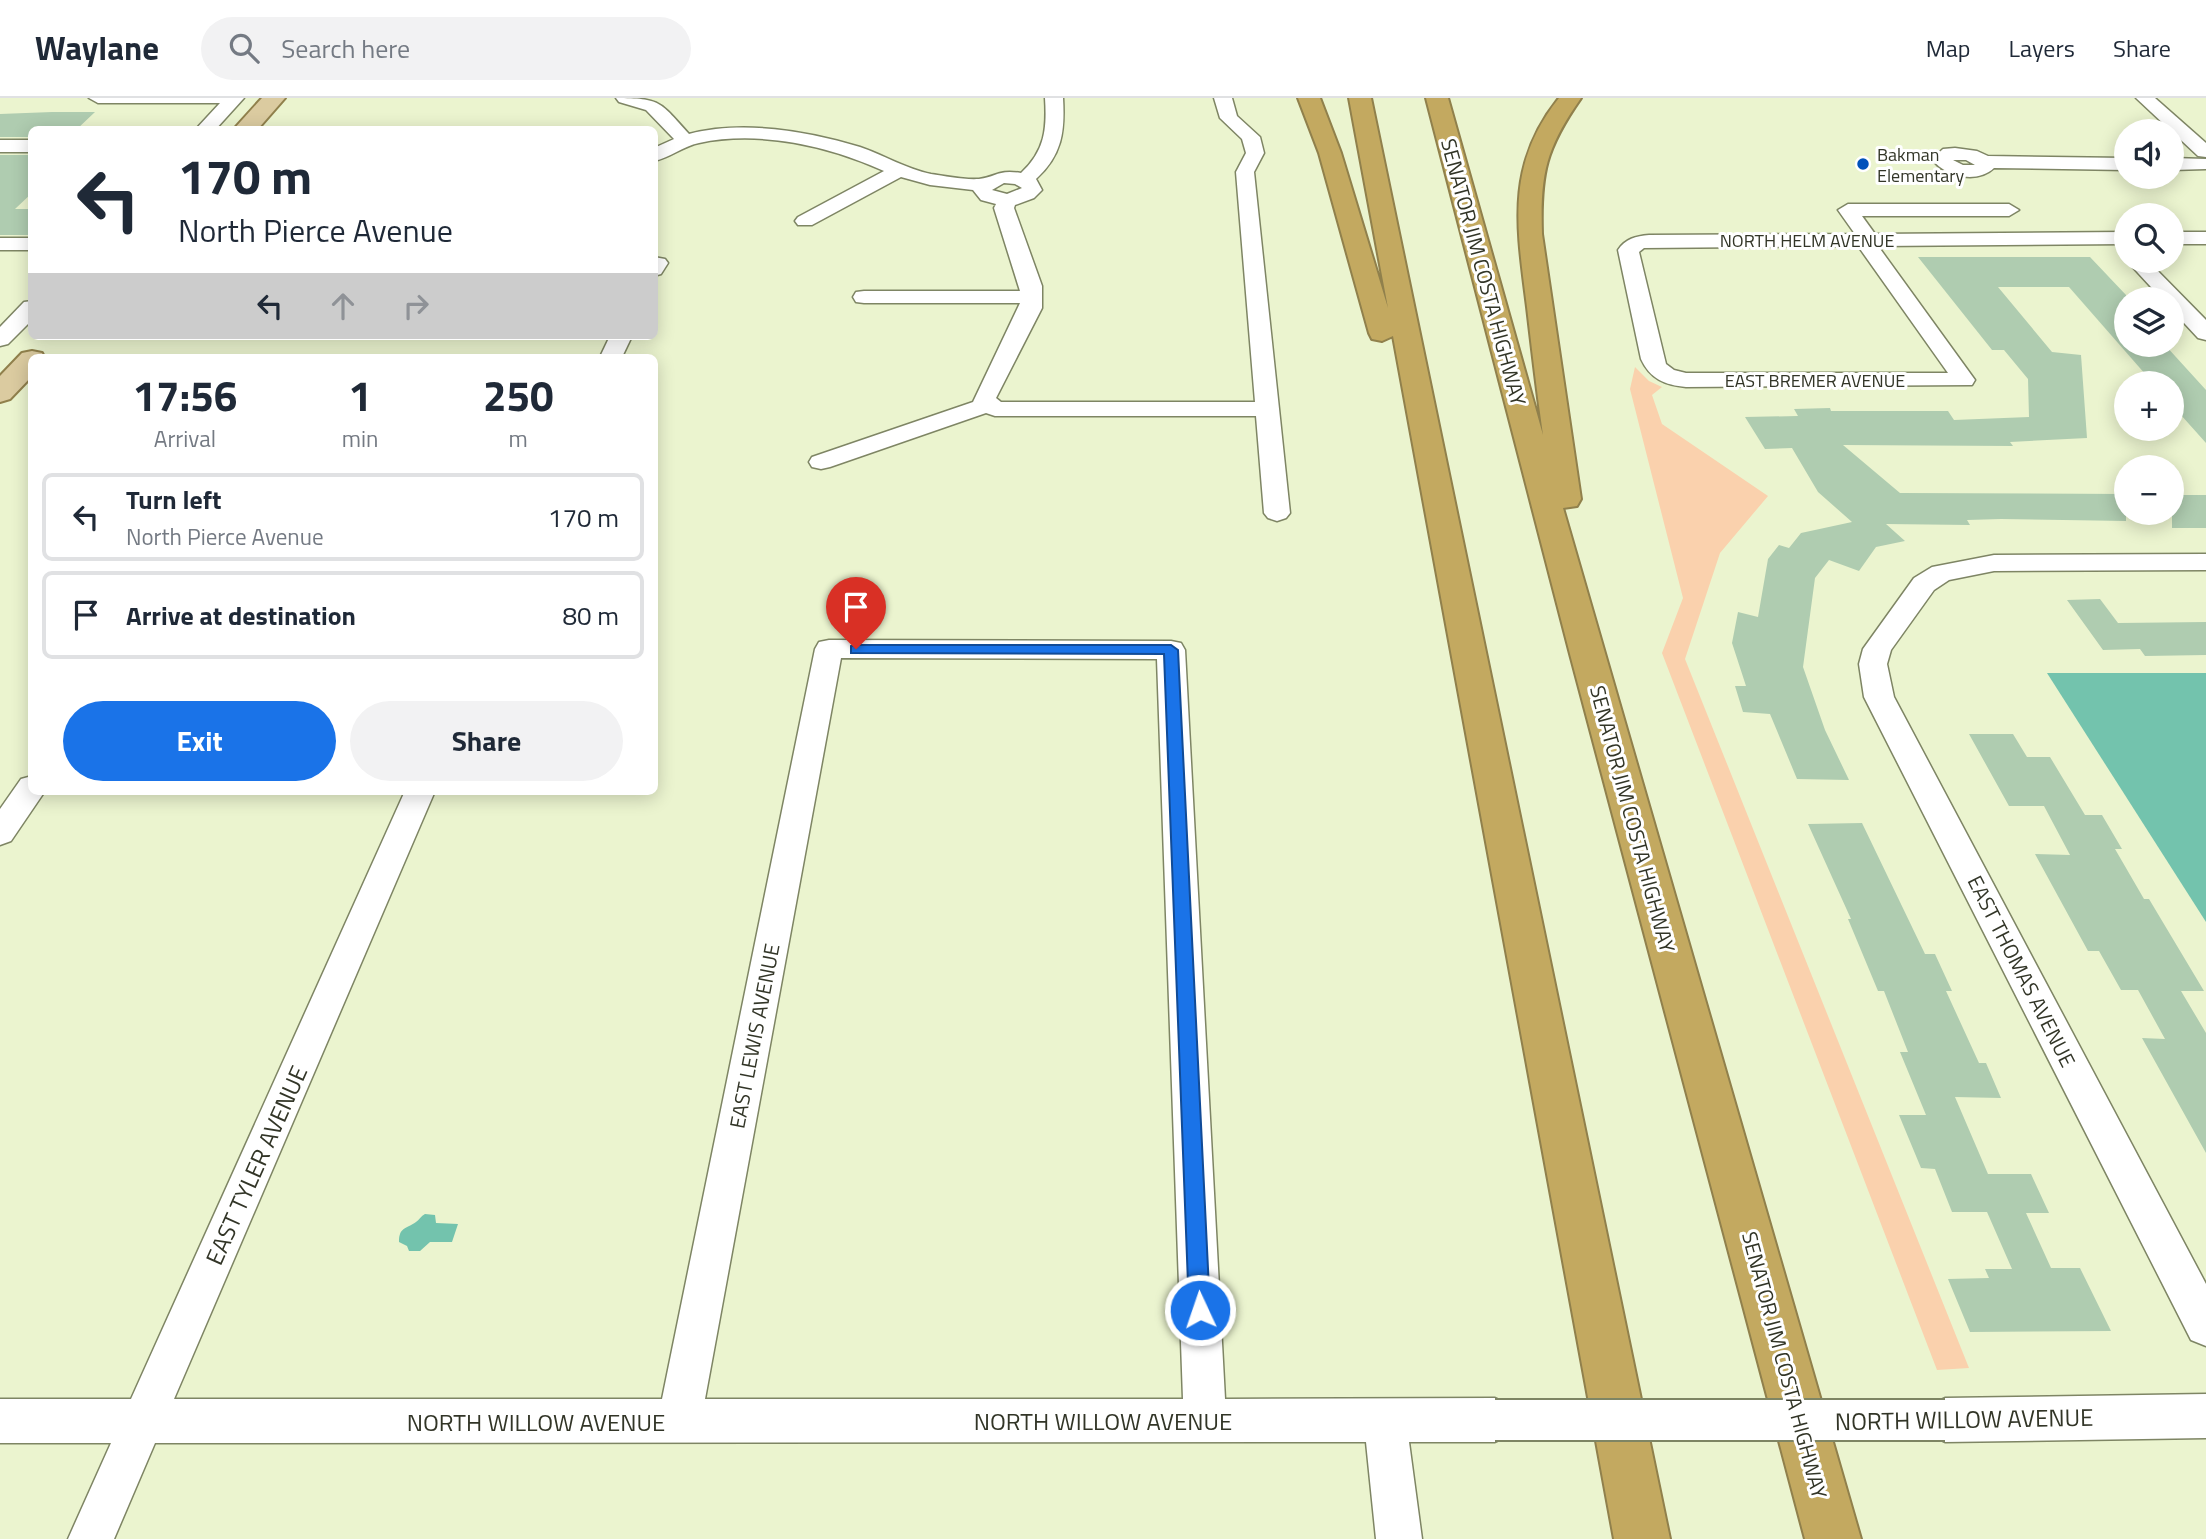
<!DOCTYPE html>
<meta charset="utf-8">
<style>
:root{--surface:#fff;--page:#f2f2f3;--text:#1f2937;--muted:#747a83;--line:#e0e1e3;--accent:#1a73e8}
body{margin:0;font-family:"Titillium Web",sans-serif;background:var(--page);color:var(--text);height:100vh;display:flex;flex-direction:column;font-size:26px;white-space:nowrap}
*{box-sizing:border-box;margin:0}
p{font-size:23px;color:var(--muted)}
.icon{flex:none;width:38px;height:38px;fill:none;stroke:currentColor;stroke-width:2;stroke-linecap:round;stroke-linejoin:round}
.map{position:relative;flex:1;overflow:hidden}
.details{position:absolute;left:28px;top:256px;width:630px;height:441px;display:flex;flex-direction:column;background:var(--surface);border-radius:10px;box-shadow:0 4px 18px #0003}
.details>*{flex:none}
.top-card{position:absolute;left:28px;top:28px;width:630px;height:214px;border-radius:10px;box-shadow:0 4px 18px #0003;background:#fff;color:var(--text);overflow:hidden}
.fabs{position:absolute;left:2114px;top:21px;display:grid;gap:14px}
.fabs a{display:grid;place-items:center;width:70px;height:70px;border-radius:50%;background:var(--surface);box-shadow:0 4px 18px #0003;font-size:35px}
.pin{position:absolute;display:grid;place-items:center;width:60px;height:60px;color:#fff;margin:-72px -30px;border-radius:50% 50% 50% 0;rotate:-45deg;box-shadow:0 0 7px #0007}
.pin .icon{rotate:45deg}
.me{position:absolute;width:77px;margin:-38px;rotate:357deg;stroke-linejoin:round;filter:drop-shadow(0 0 5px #0008)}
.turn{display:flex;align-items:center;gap:24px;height:147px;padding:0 35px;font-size:32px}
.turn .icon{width:91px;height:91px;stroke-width:2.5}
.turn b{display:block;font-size:49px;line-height:60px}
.lanes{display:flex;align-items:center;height:66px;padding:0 35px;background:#0003;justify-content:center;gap:35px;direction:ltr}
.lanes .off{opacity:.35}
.eta{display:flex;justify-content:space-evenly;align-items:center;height:119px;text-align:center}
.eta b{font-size:42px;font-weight:700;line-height:49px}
.button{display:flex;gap:14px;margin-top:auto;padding:14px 35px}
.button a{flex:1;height:80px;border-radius:42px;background:var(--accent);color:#fff;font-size:28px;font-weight:700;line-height:80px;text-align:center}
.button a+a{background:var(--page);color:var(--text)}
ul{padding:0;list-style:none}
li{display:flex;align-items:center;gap:21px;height:88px;margin:0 14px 10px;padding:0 21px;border:4px solid var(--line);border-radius:10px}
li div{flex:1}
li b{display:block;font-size:26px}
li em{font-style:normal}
header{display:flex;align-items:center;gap:42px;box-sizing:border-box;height:98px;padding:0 35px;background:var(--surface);border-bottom:2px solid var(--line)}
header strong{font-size:33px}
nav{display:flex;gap:38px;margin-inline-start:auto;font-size:24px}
.search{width:490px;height:63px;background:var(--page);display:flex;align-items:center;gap:18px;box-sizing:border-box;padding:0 24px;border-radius:38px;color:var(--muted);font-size:26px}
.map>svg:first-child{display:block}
.green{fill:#fad1ad}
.water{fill:#73c3ad}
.building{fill:#afccb0}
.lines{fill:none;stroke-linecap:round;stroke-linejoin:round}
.minor-casing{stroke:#7e8564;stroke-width:3}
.major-casing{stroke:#90804c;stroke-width:4}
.highway-casing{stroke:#90804c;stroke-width:4}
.minor{fill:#fff;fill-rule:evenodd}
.major{fill:#dbcba0;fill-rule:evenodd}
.highway{fill:#c3a960;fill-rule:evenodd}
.minor-bridge-casing{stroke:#7e8564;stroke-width:44;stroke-linecap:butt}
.minor-bridge{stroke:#fff;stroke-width:40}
.route{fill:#1a73e8;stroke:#114b97;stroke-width:2}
.poi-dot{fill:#0051bb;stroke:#fff;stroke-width:2.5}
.labels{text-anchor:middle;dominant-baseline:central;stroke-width:6;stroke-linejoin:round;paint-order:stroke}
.far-poi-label{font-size:18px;fill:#323527;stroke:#fff;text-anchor:start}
.far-street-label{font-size:18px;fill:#323527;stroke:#fff}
.street-label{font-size:21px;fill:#323527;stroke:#fff}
.near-street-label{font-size:24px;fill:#323527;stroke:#fff}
</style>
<header>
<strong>Waylane</strong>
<div class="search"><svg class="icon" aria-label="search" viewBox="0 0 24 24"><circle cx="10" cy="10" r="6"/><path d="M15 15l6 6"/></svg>Search here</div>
<nav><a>Map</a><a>Layers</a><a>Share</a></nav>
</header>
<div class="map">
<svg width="2206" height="1441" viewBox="0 0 2206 1441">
<rect width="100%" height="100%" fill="#ebf4cf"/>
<!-- green -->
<path class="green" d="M1635,269L1649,283L1662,289L1652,297L1662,326L1768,398L1720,455L1685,561L1969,1270L1937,1272L1662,555L1683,500L1630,291Z"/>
<!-- water -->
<g class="water">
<path d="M2047,575H2206V824Z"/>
<path d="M425,1116L435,1117L436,1125L458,1126L452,1144H430L420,1153H409L407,1148L399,1144C399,1129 406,1131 416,1124C419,1122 421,1118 425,1116Z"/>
</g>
<!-- building -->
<g class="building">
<path d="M52,14H95L76,32H32V39H0V16Z"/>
<path d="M0,57H32V95L15,111H32V137H0Z"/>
<path d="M1918,159H2090L2126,197V247H2165L2206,292V345L2172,307V285H2153L2069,189H1998L2052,254L2081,257L2087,340L2010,344L2013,348L1843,347L1900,395L2126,396V423L2001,421L1967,422L1970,427L1886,426L1905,443L1876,449L1859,473L1829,462L1815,480L1803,569L1825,632L1849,682L1797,681L1770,616L1743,614L1735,588H1746L1732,545L1738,514L1758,519L1768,461L1779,447L1789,450L1801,435L1852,424L1818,394L1792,350L1765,351L1745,319L1798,318L1794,311L1830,310L1831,313H1948L1954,322L2029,319L2028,281L2004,252H1992Z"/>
<rect x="2172" y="397" width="34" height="33"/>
<path d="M2100,501L2118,525L2206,524V557L2145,558L2140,551L2103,552L2067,502Z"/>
<path d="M1969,636H2013L2027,659H2050L2085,717H2102L2122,751H2115L2144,801H2149L2204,893H2181L2206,935V1055L2142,940L2165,941L2138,892H2121L2099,853H2088L2035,756L2070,757L2044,708H2009Z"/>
<path d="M1862,725L1925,856H1935L1952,893H1946L1979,965H1986L2001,1000L1955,999L1988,1076H2031L2049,1115H2026L2051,1170H2080L2111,1233L1970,1234L1948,1181L1989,1180L1985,1171H2012L1987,1114H1952L1935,1071L1921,1070L1899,1017H1926L1900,954H1908L1884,893H1878L1848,821H1851L1808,726Z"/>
</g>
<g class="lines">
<defs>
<g id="minor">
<path d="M89,0H244L215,32H195L220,5H98Z"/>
<path d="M616,0C661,0 660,4 689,36C743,22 808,33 860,49C884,57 906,71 931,76C945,78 964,82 979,81C996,79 998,71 1021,75C1045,53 1047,31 1045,0H1063C1065,34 1062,57 1036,81L1042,92L1034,100L1015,107L1014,110L1042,188V210L996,300L1001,304H1255L1236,74L1246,55L1242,41L1220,20L1214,0H1232L1237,18L1260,39L1264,55L1254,74L1290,415L1286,420L1277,423L1268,420L1264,415L1256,318H995L986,315L830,369L821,371L812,369L809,364L812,359L973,304L1020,205H864L856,204L853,199L856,194L864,193H1020L994,110L996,106L981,102L973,92L930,87L901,79L812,127H798L795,123L798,119L884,73C829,48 760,32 699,45C683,48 670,60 654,63V50L674,41L646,12L619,4ZM1004,85L1015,86L1022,90L1007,96L992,92Z"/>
<path d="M2136,0H2155L2206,45V59L2198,58Z"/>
<rect x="0" y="42" width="32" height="12"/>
<path d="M1955,50L1977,53L1988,58L2126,60V72L1994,70C1977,86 1945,79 1932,61L1943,51ZM1953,62H1966L1975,67H1963Z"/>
<path d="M2172,60L2206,61V71L2172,72Z"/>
<path d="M1848,106H2009L2019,112L2009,118H1862L1875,136L2126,134V146L1878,148L1975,282L1972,287L1686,289C1665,287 1650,281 1641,261L1618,152C1625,141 1636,138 1649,137L1855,136L1838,112ZM1858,148L1948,275H1686L1674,272L1666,266L1639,154L1644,150Z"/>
<rect x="2172" y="134" width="34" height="12"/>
<rect x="0" y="140" width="32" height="12"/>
<path d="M654,159L665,161L668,165L661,176L654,178Z"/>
<path d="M2127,163H2148L2206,222V242L2198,240L2172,212V201H2162Z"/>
<path d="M32,203V222L8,246L0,248V229L24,204Z"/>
<path d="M610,238H632L622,259H600Z"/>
<path d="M2206,456V472L1994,473L1949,482L1934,492L1891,552L1887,566L1894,599L2206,1186V1248L2191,1242L1864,599L1859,566L1863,551L1914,480L1932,469L1994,457Z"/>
<path d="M829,542L1171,543L1181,545L1185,552L1225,1301L1495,1300L1510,1307L1517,1322L1510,1337L1495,1344H1409L1422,1441H1376L1366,1344L155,1345L114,1441H68L111,1345H0V1301H131L405,693H435L174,1301H662L815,551L819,544ZM841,560L1157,561L1183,1301H705Z"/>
<path d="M32,678V693H45L11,743L0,747V711L21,681Z"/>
<path d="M2206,1296V1340L1945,1344L1930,1337L1923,1322L1930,1307L1945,1300Z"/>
</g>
<g id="major">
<path d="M262,0H285L257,32H233Z"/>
<path d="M32,253L42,255L44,259H32V278L10,301L0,304V278L22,255Z"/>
</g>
<g id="highway">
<path d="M1298,0H1320L1341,55L1388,210L1349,0H1371L1670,1441H1614L1393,238L1382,243L1372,241L1369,235L1319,55Z"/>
<path d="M1426,0H1448L1543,337C1537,295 1532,252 1527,209C1517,130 1505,67 1559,0H1581C1546,50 1540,75 1542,136L1581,401L1577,408L1563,410L1861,1441H1805L1570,556Z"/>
</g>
</defs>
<!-- minor casing -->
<use href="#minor" class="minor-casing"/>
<!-- major casing -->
<use href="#major" class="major-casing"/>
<!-- highway casing -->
<use href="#highway" class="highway-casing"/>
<!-- minor -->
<use href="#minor" class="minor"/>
<!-- major -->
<use href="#major" class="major"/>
<!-- highway -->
<use href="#highway" class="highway"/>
<defs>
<path id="minor-bridge" d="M1495,1322H1945"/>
</defs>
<!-- minor-bridge casing -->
<use href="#minor-bridge" class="minor-bridge-casing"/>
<!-- minor-bridge -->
<use href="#minor-bridge" class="minor-bridge"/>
</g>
<!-- route -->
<path class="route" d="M856,547H1171L1178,552L1210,1212L1207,1219L1200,1222L1192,1219L1189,1212L1164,556L851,555V548Z"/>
<!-- markers -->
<circle class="poi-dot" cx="1863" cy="66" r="7"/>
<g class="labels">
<!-- far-poi labels -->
<g class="far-poi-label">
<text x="1877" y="56">Bakman<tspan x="1877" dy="21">Elementary</tspan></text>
</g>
<!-- far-street labels -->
<g class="far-street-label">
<text x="1807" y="142">NORTH HELM AVENUE</text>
<text x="1815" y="282">EAST BREMER AVENUE</text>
</g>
<!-- street labels -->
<g class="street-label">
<text transform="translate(1484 174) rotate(75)">SENATOR JIM COSTA HIGHWAY</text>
<text transform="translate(1633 721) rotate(75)">SENATOR JIM COSTA HIGHWAY</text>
<text transform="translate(2022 873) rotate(63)">EAST THOMAS AVENUE</text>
<text transform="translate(754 938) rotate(-79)">EAST LEWIS AVENUE</text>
<text transform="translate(1785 1267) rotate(75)">SENATOR JIM COSTA HIGHWAY</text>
</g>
<!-- near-street labels -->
<g class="near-street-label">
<text transform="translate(256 1067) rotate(-66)">EAST TYLER AVENUE</text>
<text transform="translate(1964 1321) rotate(-1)">NORTH WILLOW AVENUE</text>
<text x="1103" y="1323">NORTH WILLOW AVENUE</text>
<text x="536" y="1324">NORTH WILLOW AVENUE</text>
</g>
</g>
</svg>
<div class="fabs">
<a><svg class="icon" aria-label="sound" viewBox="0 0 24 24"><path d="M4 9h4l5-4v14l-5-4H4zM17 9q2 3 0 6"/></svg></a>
<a><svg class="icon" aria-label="search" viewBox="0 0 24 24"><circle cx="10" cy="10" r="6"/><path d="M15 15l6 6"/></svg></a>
<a><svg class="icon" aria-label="layers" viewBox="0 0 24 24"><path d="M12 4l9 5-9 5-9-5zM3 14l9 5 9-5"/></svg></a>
<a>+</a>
<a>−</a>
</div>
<div class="pin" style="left:856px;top:551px;background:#d93025"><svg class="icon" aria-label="arrive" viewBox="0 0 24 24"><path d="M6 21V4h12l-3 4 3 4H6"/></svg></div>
<svg class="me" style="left:1200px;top:1212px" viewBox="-20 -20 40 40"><circle r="17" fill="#1a73e8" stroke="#fff" stroke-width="3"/><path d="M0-11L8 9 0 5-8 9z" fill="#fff"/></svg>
<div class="top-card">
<div class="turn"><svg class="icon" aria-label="left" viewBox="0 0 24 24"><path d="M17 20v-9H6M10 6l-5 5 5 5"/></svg><div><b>170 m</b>North Pierce Avenue</div></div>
<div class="lanes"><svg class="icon" aria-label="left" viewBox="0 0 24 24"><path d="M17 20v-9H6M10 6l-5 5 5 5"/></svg><svg class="icon off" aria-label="ahead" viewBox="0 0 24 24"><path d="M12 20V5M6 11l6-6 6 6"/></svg><svg class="icon off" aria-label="right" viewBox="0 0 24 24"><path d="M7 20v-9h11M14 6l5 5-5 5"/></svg></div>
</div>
<section class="details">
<div class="eta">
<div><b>17:56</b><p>Arrival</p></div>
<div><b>1</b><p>min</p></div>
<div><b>250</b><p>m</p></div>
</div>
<ul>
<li><svg class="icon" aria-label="left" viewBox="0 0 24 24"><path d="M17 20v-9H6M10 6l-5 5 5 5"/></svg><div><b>Turn left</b><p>North Pierce Avenue</p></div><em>170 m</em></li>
<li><svg class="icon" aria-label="arrive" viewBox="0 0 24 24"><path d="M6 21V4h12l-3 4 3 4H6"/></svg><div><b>Arrive at destination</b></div><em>80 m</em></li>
</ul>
<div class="button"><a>Exit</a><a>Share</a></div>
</section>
</div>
